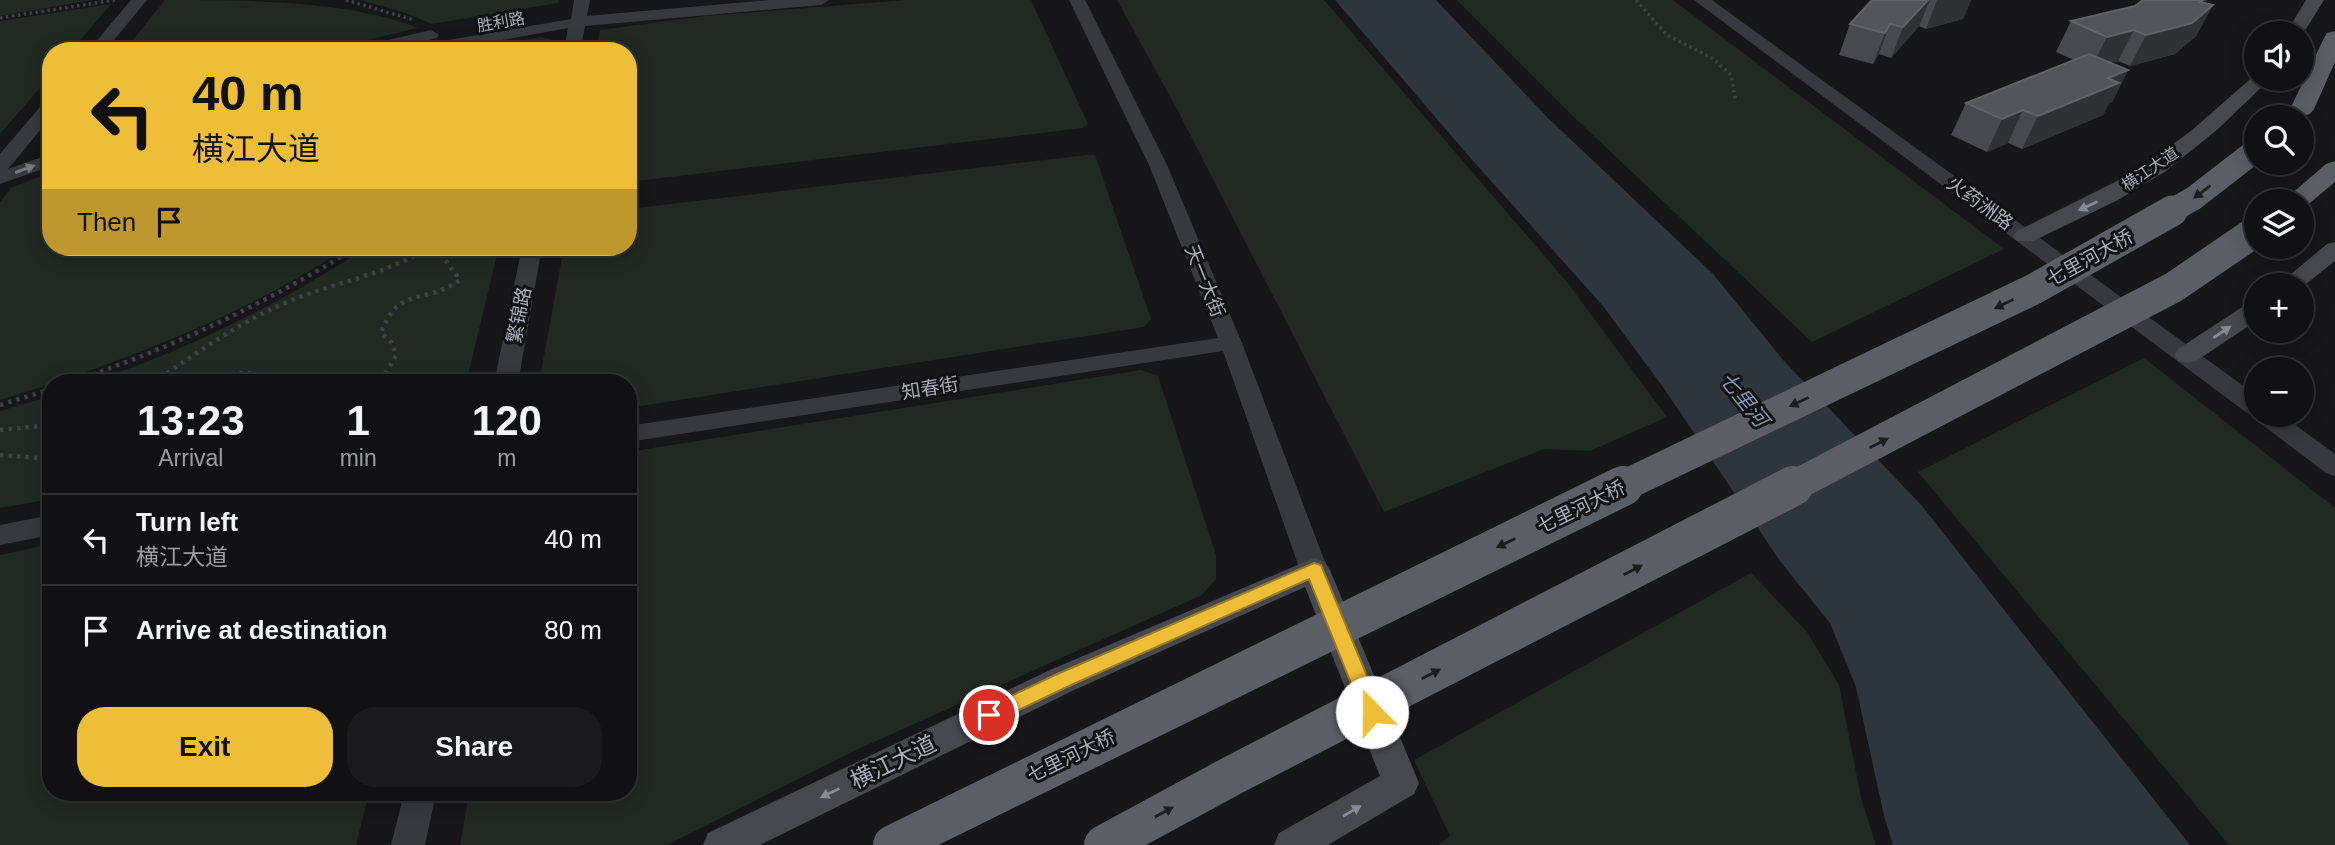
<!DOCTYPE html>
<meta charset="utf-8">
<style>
:root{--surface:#111113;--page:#1a1a1c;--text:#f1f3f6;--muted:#9c9da0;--line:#303133;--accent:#efbe39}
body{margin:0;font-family:Arial,"Noto Sans SC",sans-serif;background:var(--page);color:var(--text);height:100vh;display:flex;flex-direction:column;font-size:26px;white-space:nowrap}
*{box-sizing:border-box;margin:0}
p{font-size:23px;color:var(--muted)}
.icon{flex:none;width:38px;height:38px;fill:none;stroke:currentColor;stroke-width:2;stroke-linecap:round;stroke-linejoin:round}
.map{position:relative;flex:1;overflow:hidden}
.drawer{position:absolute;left:42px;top:374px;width:595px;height:427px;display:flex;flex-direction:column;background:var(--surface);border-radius:28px;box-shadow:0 4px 18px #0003,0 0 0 2px var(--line)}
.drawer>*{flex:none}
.top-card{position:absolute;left:42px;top:42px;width:595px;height:214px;border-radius:28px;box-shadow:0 4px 18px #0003,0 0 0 2px var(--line);background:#efbe39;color:#111;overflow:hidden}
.buttons{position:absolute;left:2244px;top:21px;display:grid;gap:14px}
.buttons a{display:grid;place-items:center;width:70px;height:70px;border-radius:50%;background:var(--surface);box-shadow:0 4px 18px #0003,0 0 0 2px var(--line);font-size:35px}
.pin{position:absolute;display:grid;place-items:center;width:60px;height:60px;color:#fff;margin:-30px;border:4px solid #fff;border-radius:50%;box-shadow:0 2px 7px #0007}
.me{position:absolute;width:77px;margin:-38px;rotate:338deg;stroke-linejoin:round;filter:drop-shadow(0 0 5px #0008)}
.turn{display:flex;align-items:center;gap:24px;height:147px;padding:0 35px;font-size:32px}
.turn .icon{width:91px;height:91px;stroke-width:2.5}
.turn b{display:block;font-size:49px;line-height:60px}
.then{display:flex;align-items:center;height:66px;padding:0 35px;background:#0003;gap:14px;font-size:26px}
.eta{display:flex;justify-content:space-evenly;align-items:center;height:119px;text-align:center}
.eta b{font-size:42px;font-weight:700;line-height:49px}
.cta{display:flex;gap:14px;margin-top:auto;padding:14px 35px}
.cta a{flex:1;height:80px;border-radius:28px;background:var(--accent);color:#111;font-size:28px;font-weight:700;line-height:80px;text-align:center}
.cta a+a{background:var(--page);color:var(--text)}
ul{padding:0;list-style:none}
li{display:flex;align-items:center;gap:21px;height:91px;padding:0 35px;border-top:2px solid var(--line)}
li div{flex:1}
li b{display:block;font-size:26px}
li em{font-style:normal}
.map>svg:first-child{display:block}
.green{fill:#212923}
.water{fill:#2d353d}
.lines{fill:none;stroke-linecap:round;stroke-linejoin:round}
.path-far1{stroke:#3e4045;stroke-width:3.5;stroke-dasharray:2.5 3.5;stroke-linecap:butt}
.path{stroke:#3e4045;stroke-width:4.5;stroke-dasharray:3.5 5;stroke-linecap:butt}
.tertiary{fill:#38393e;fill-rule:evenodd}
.secondary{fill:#46484e;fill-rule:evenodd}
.trunk{fill:#5c5e66;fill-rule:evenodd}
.trunk-bridge-far2{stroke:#5c5e66;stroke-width:24}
.trunk-bridge-far1{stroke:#5c5e66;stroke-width:31}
.trunk-bridge{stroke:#5c5e66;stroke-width:40}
.wall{fill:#48494e}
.shaded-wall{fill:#303134}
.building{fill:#53545a;stroke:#606268;stroke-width:2}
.oneway{fill:#777982}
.oneway2{fill:#1d1d20}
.oneway3{fill:#878a94}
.route{fill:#efbe39;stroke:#9b7c25;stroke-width:2}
.labels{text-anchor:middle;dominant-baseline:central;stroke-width:6;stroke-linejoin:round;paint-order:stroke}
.far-street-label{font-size:16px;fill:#aaadb9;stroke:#121214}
.street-label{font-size:19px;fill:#aaadb9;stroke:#121214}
.water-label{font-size:21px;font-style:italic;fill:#8199b3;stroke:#121214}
.near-street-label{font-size:23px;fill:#aaadb9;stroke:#121214}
</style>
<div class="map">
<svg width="2335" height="845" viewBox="0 0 2335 845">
<rect width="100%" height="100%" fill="#171719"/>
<!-- green -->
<g class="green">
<path d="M0,0H93L0,16Z"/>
<path d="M165,0C243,0 350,0 418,28L321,51H124Z"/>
<path d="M360,0H559L558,3L432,24L403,12Z"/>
<path d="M907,0H1031L1088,124L1083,128L628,182V51H596L600,30L706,16Z"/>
<path d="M1117,0H1324L1567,282L1667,417L1590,451L1544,449L1384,512L1177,109Z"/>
<path d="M1457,0H1673L2004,249L1812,342L1578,121Z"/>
<path d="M111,4L71,51H51V75L0,134V21Z"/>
<path d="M541,37L550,39L547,51L469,50Z"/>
<path d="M1087,155H1095L1151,319L1144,327L628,408V383H539L564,247H628V209Z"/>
<path d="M51,172V247H348C242,317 120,363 0,400V202L11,188Z"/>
<path d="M367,247H499L466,383H88C187,350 280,304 367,247Z"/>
<path d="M2144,358L2335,508V845H2229L1918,472Z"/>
<path d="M1141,370L1158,376L1216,555V579L1202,595L856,750L667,845H460L469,793H628V452Z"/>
<path d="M51,396V499L0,508V411Z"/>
<path d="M51,544V793H369L356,845H0V555Z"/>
<path d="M1751,573L1807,632L1839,685L1861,798L1876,845H1438L1450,836L1414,760Z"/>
</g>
<!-- water -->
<path class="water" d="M1335,0H1436L1549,119L1713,274L1784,361L1922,506L2190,845H1893L1884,816L1856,687L1830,623L1780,561L1663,387L1603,306L1466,153Z"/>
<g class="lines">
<!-- path-far1 -->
<g class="path-far1">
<path d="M346,0L414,20"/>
<path d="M1636,0L1667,35L1712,58L1731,75L1736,102"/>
<path d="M0,18L115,0"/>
</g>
<!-- path -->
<g class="path">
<path d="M68,383C170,349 265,304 357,247"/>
<path d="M153,383C195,354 238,323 285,303C333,282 385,276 429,247"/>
<path d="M207,383C232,370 255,369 279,383"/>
<path d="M371,383L387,371L396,355L392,343L381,333C398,285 425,305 460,280L443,257L448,247"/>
<path d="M0,405L51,389"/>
<path d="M0,430L51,425"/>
<path d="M0,455L51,459"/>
</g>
<!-- tertiary -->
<g class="tertiary">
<path d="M131,0H147L105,51H88Z"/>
<path d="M574,0H590L587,16L770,0H829L821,5L585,26L580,51H564L568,28L442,51H405L413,46L571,19Z"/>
<path d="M1069,0H1085L1167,165L1242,343L1328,570L1324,577L1314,580L1304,577L1300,570L1223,351L628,442V426L1218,338L1149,165Z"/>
<path d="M1694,0H1712L2256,395V415H2282L2335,454V476L2326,473L2257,421L2254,414L2247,413Z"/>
<path d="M431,30L439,35L437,38L383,51H352L354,48Z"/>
<path d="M51,100V117L8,169L51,154V166L0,184V154L45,101Z"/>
<path d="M522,247H542L518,383H494Z"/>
<path d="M51,515V535L0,545V525Z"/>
<path d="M404,793H436L425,845H391Z"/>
</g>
<!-- secondary -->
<g class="secondary">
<path d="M2306,0H2324L2301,37V33H2286Z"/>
<path d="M2256,74V79H2270L2218,129L2166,171L2118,200L2033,241H2017L2013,236L2017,231L2135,172L2191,131Z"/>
<path d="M2335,242V261L2301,288V285H2278L2327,244Z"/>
<path d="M2256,302V321L2196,361L2187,363L2178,361L2174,355L2178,349L2247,304Z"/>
<path d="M1314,558L1325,562L1330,570L1419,783L1414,794L1328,845H1274L1279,833L1380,776L1305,587L1074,690L760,845H703L708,833L1050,670Z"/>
</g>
<!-- trunk -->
<g class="trunk">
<path d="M2335,31V62L2314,109L2310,114L2302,116L2294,114L2290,109L2324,38L2327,33Z"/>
<path d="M2335,161V182L2305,207L2301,208V201H2283L2326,164Z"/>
</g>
<!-- trunk-bridge-far2 -->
<path class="trunk-bridge-far2" d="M2168,213L2194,198L2256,150"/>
<!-- trunk-bridge-far1 -->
<g class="trunk-bridge-far1">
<path d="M1619,488L2034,289L2172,211"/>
<path d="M1790,488L2174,287L2256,231"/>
</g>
<!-- trunk-bridge -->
<g class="trunk-bridge">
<path d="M893,845L1623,486"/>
<path d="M1104,845L1237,773L1793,486"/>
</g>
</g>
<!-- wall -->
<g class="wall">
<path d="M1872,0H1971L1963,19L1926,29L1919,26L1891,58L1879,54L1873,64L1839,55L1850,24Z"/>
<path d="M2143,0H2207L2205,3L2213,5L2196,36L2175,54L2130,66L2118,61L2110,63L2128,70L2112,102L2109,103L2103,115L2022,149L2008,143L1987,152L1951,135L1966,103L2074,60L2056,52L2071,21L2135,6Z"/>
</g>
<!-- shaded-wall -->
<g class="shaded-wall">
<path d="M1928,0H1930L1919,26L1891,58L1903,27Z"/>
<path d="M1937,0H1971L1963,19L1926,29Z"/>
<path d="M2203,0H2207L2197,19L2213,5L2196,36L2175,54L2130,66L2146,35Z"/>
<path d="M1890,24L1879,54L1873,64L1885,33Z"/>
<path d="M2134,30L2118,61L2091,68L2107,37Z"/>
<path d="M2128,70L2112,102L2109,103L2103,115L2022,149L2038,116L2108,78Z"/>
<path d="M2023,110L2008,143L1987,152L2002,119Z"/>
</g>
<!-- building -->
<g class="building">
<path d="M1872,0H1928L1903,27L1890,24L1885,33L1850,24Z"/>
<path d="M2143,0H2203L2200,2L2213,5L2192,23L2146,35L2134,30L2107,37L2071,21L2135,6Z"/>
<path d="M2089,54L2128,70L2108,78L2119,83L2038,116L2023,110L2002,119L1966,103Z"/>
</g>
<!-- one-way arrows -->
<defs><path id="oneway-solid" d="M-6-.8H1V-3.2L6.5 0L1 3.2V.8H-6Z" transform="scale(1.75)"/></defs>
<use class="oneway" href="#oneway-solid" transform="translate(25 169) rotate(-20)"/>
<g class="oneway2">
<use href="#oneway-solid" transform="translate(2202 192) rotate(143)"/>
<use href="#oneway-solid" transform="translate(2004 304) rotate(154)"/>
<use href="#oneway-solid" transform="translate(1799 402) rotate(155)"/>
<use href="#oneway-solid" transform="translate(1879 443) rotate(-27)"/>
<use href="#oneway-solid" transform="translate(1506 543) rotate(154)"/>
<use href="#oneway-solid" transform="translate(1633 570) rotate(-27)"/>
<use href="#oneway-solid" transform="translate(1431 674) rotate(-27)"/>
<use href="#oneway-solid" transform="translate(1164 812) rotate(-28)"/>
</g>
<g class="oneway3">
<use href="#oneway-solid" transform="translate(2088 206) rotate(155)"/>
<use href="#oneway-solid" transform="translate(2222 332) rotate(-34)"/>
<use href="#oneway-solid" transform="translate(830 793) rotate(154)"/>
<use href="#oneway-solid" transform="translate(1352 811) rotate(-30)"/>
</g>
<!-- route -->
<path class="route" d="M1314,563L1321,565L1323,570L1382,712L1379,718L1372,720L1365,718L1309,579L1069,686L996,721L989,724L982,721L979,715L982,710L1055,675Z"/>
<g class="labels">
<!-- far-street labels -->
<g class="far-street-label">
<text transform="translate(501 22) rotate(-10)">胜利路</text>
<text transform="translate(2150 169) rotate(-34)">横江大道</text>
</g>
<!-- street labels -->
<g class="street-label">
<text transform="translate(1980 203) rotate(36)">火药洲路</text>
<text transform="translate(2090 258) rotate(-29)">七里河大桥</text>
<text transform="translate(1205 281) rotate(68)">天一大街</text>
<text transform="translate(519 315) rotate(-79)">繁锦路</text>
<text transform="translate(930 388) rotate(-9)">知春街</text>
<text transform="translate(1581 507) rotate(-26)">七里河大桥</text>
<text transform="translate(1071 756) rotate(-26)">七里河大桥</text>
</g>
<!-- water labels -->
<g class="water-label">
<text transform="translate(1744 399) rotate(51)">七里河</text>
</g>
<!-- near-street labels -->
<g class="near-street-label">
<text transform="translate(893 762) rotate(-26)">横江大道</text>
</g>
</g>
</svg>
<div class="buttons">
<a><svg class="icon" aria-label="sound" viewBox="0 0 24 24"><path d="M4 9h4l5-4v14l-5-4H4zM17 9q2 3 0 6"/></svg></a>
<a><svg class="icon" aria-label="search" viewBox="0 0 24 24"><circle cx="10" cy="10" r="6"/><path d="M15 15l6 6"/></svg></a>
<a><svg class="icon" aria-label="layers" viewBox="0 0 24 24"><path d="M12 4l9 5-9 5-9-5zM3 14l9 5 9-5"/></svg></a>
<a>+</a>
<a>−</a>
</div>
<div class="pin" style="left:989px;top:715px;background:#d93025"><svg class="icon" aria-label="arrive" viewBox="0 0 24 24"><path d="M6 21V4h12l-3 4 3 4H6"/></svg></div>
<svg class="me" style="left:1372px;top:712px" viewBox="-20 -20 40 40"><circle r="19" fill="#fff"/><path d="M0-13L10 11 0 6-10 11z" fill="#efbe39"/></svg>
<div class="top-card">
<div class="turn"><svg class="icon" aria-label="left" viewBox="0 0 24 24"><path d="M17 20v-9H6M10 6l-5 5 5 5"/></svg><div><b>40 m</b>横江大道</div></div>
<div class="then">Then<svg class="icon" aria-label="arrive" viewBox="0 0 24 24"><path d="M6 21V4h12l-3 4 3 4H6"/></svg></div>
</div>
<section class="drawer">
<div class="eta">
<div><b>13:23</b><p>Arrival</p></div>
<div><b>1</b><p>min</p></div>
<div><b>120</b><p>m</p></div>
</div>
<ul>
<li><svg class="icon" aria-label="left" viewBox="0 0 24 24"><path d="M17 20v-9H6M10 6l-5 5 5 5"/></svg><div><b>Turn left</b><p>横江大道</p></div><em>40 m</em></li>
<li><svg class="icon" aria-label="arrive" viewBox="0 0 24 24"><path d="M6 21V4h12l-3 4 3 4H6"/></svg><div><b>Arrive at destination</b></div><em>80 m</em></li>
</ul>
<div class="cta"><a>Exit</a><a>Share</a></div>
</section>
</div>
